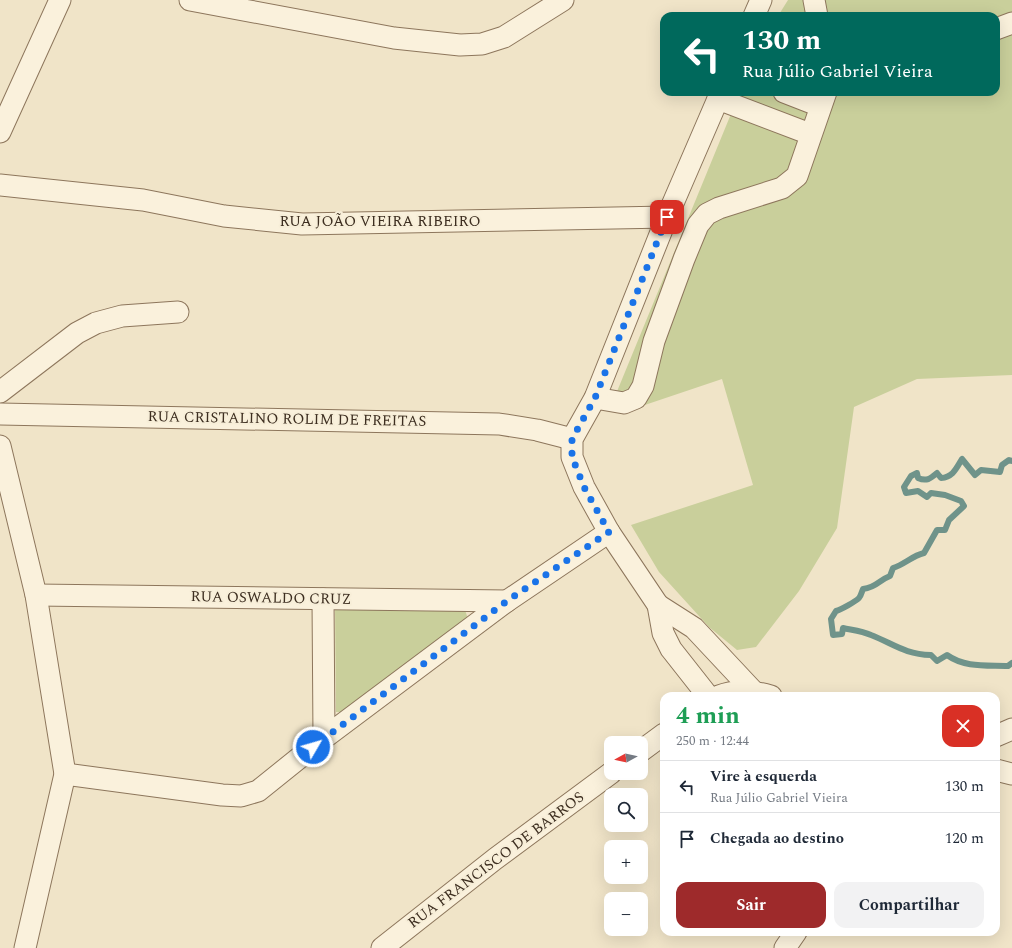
<!DOCTYPE html>
<html lang="pt">
<meta charset="utf-8">
<style>
:root{--surface:#fff;--page:#f2f2f3;--text:#1f2937;--muted:#747a83;--line:#e0e1e3;--accent:#9e2a2b}
body{margin:0;font-family:Spectral,serif;background:var(--page);color:var(--text);height:100vh;display:flex;flex-direction:column;font-size:15px;white-space:nowrap}
*{box-sizing:border-box;margin:0}
p{font-size:13px;color:var(--muted)}
.icon{flex:none;width:22px;height:22px;fill:none;stroke:currentColor;stroke-width:2;stroke-linecap:round;stroke-linejoin:round}
.map{position:relative;flex:1;overflow:hidden}
.side{position:absolute;left:660px;top:692px;width:340px;height:244px;display:flex;flex-direction:column;background:var(--surface);border-radius:12px;box-shadow:0 4px 16px #0002}
.side>*{flex:none}
.guide{position:absolute;left:660px;top:12px;width:340px;height:84px;border-radius:12px;box-shadow:0 4px 16px #0002;background:#00695c;color:#fff;overflow:hidden}
.needle{width:26px;rotate:262deg}
.tools{position:absolute;left:604px;top:736px;display:grid;gap:8px}
.tools a{display:grid;place-items:center;width:44px;height:44px;border-radius:8px;background:var(--surface);box-shadow:0 4px 16px #0002;font-size:20px}
.pin{position:absolute;display:grid;place-items:center;width:34px;height:34px;color:#fff;margin:-17px;border-radius:8px;box-shadow:0 2px 6px #0006}
.me{position:absolute;width:44px;margin:-22px;rotate:52deg;stroke-linejoin:round;filter:drop-shadow(0 0 3px #0008)}
.turn{display:flex;align-items:center;gap:14px;height:84px;padding:0 16px;font-size:18px}
.turn .icon{width:52px;height:52px;stroke-width:2.5}
.turn b{display:block;font-size:28px;line-height:34px}
.round{display:grid;place-items:center;flex:none;width:42px;height:42px;border-radius:12px;background:var(--page)}
.headline{display:flex;align-items:center;justify-content:space-between;height:68px;padding:0 16px}
h1{font-size:24px;font-weight:700;line-height:30px;color:#1e9e55}
.cta{display:flex;gap:8px;margin-top:auto;padding:8px 16px}
.cta a{flex:1;height:46px;border-radius:12px;background:var(--accent);color:#fff;font-size:16px;font-weight:700;line-height:46px;text-align:center}
.cta a+a{background:var(--page);color:var(--text)}
ul{padding:0;list-style:none}
li{display:flex;align-items:center;gap:12px;height:52px;padding:0 16px;border-top:1px solid var(--line)}
li div{flex:1}
li b{display:block;font-size:15px}
li em{font-style:normal}
.map>svg:first-child{display:block}
.green{fill:#c9cf9b}
.lines{fill:none;stroke-linecap:round;stroke-linejoin:round}
.stream{stroke:#6f938a;stroke-width:6}
.minor-casing{stroke:#8d765c;stroke-width:23}
.minor{stroke:#faf1dc;stroke-width:21}
.route{stroke:#1a73e8;stroke-width:7;stroke-dasharray:0 12.6}
.labels{text-anchor:middle;dominant-baseline:central;stroke-width:4;stroke-linejoin:round;paint-order:stroke}
.street-label{font-size:15px;fill:#3d2e20;stroke:#f7eed8}
</style>
<div class="map">
<svg width="1012" height="948" viewBox="0 0 1012 948">
<rect width="100%" height="100%" fill="#f0e4c8"/>
<!-- green -->
<g class="green">
<path d="M788,0H1012V375L917,379L854,407L837,528L799,591L756,647L737,650L709,627L659,572L631,525L753,485L722,379L624,412L611,410L618,389L740,92H996V16H778Z"/>
<path d="M335,606L465,610L469,622L346,712H336Z"/>
</g>
<g class="lines">
<!-- stream -->
<path class="stream" d="M1012,461L1009,460L1002,465L1000,472L981,470L975,475L962,459C956,469 953,477 941,478L937,473C931,478 927,482 918,478L917,473L911,476L904,487L906,493L918,491L927,497L931,493L945,495L961,501L964,506L949,520L945,530H937L924,553C912,556 905,564 893,568L890,576C877,581 878,587 863,589C862,591 861,596 859,598C855,602 840,610 836,611L831,619L833,635L842,634L843,628C852,630 862,631 871,635C894,644 904,654 931,655L937,661L947,655C965,668 987,665 1008,666L1012,663"/>
<defs>
<g id="minor">
<path d="M190,0L394,38L460,45L482,44L504,37L563,0"/>
<path d="M814,0L817,16"/>
<path d="M754,16L761,0"/>
<path d="M996,29L1012,23"/>
<path d="M784,92L820,106"/>
<path d="M718,99L810,134"/>
<path d="M0,132L60,0"/>
<path d="M0,185L143,200L224,216L302,224L667,217"/>
<path d="M0,392L77,333L96,323L122,316L178,312"/>
<path d="M595,398L624,403L636,398L643,386L654,341L684,259L698,225L707,214L719,208L782,188L797,176L826,92"/>
<path d="M0,414L499,424L537,430L572,439"/>
<path d="M0,446L36,595L65,774L25,948"/>
<path d="M36,595L507,601"/>
<path d="M323,599L324,738"/>
<path d="M658,605L694,628L753,691"/>
<path d="M708,696L671,649L663,633L658,605L609,532L584,487L572,457V439L595,398L667,217L721,92"/>
<path d="M719,696C736,689 753,691 771,696"/>
<path d="M996,736L1012,729"/>
<path d="M641,751L664,734"/>
<path d="M996,770L1012,774"/>
<path d="M65,774L222,795L241,796L258,791L324,738L507,601L609,532"/>
<path d="M382,948L495,859L611,773"/>
<path d="M785,948L796,932"/>
</g>
</defs>
<!-- minor casing -->
<use href="#minor" class="minor-casing"/>
<!-- minor -->
<use href="#minor" class="minor"/>
</g>
<g class="lines">
<!-- route -->
<path class="route" d="M313,747L507,601L609,532L584,487L572,457V439L595,398L667,217"/>
</g>
<g class="labels">
<!-- street labels -->
<g class="street-label">
<text x="380" y="221">RUA JOÃO VIEIRA RIBEIRO</text>
<text transform="translate(287 419) rotate(1)">RUA CRISTALINO ROLIM DE FREITAS</text>
<text transform="translate(271 598) rotate(1)">RUA OSWALDO CRUZ</text>
<text transform="translate(496 860) rotate(-37)">RUA FRANCISCO DE BARROS</text>
</g>
</g>
</svg>
<div class="tools">
<a><svg class="needle" viewBox="-14 -14 28 28"><path d="M0-13l5 13h-10z" fill="#e53935"/><path d="M0 13l5-13h-10z" fill="#747a83"/></svg></a>
<a><svg class="icon" aria-label="search" viewBox="0 0 24 24"><circle cx="10" cy="10" r="6"/><path d="M15 15l6 6"/></svg></a>
<a>+</a>
<a>−</a>
</div>
<div class="pin" style="left:667px;top:217px;background:#d93025"><svg class="icon" aria-label="arrive" viewBox="0 0 24 24"><path d="M6 21V4h12l-3 4 3 4H6"/></svg></div>
<svg class="me" style="left:313px;top:747px" viewBox="-20 -20 40 40"><circle r="17" fill="#1a73e8" stroke="#fff" stroke-width="3"/><path d="M0-11L8 9 0 5-8 9z" fill="#fff"/></svg>
<div class="guide">
<div class="turn"><svg class="icon" aria-label="left" viewBox="0 0 24 24"><path d="M17 20v-9H6M10 6l-5 5 5 5"/></svg><div><b>130 m</b>Rua Júlio Gabriel Vieira</div></div>
</div>
<section class="side">
<div class="headline"><div><h1>4 min</h1><p>250 m · 12:44</p></div><a class="round" style="background:#d93025;color:#fff"><svg class="icon" aria-label="close" viewBox="0 0 24 24"><path d="M6 6l12 12M18 6L6 18"/></svg></a></div>
<ul>
<li><svg class="icon" aria-label="left" viewBox="0 0 24 24"><path d="M17 20v-9H6M10 6l-5 5 5 5"/></svg><div><b>Vire à esquerda</b><p>Rua Júlio Gabriel Vieira</p></div><em>130 m</em></li>
<li><svg class="icon" aria-label="arrive" viewBox="0 0 24 24"><path d="M6 21V4h12l-3 4 3 4H6"/></svg><div><b>Chegada ao destino</b></div><em>120 m</em></li>
</ul>
<div class="cta"><a>Sair</a><a>Compartilhar</a></div>
</section>
</div>
